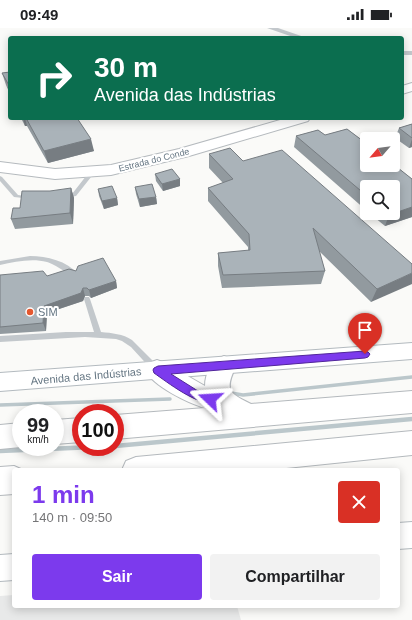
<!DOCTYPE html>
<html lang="pt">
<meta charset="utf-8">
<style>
:root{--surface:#fff;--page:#f2f2f2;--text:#202124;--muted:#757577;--accent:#7c3aed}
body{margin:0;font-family:Arial,sans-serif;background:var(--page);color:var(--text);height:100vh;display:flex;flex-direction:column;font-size:15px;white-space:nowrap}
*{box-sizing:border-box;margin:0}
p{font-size:13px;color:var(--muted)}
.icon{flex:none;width:22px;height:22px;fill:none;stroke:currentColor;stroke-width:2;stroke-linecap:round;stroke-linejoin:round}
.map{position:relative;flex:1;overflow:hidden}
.drawer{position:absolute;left:12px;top:440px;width:388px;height:140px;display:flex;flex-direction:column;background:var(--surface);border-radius:4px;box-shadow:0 2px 10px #0003}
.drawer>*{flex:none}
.hud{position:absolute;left:8px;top:8px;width:396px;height:84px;border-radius:4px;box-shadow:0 2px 10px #0003;background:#0b6e4f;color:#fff;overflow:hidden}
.needle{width:26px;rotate:242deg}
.tools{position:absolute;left:360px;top:104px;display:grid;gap:8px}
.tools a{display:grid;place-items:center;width:40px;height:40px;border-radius:4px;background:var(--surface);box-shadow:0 2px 10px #0003;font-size:20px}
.speed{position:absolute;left:12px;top:376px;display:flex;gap:8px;font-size:20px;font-weight:700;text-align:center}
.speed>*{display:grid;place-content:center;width:52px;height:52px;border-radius:50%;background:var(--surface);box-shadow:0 2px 10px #0003;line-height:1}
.speed small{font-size:10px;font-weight:400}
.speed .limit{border:6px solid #d22;background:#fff;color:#111}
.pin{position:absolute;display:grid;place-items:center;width:34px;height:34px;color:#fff;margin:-41px -17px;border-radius:50% 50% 50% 0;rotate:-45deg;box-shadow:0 0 4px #0007}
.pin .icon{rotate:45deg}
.me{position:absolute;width:44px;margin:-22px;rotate:290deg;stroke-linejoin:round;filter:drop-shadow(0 0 3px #0008)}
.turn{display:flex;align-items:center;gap:14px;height:84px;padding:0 20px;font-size:18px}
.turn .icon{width:52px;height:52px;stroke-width:2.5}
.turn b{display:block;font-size:28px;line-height:34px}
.round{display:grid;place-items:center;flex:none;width:42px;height:42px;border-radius:4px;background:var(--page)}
.overview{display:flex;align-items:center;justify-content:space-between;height:68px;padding:0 20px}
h1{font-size:24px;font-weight:600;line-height:30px;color:var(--accent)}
.button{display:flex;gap:8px;margin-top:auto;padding:8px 20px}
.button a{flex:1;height:46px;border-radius:4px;background:var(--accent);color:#fff;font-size:16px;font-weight:600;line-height:46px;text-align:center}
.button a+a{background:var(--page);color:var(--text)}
.status{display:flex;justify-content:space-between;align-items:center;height:28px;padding:0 20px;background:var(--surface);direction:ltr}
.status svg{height:11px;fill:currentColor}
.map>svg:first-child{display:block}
.built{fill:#e8e9e9}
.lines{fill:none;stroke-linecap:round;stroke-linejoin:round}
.stream-far1{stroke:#bbc7cb;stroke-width:3.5}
.stream{stroke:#bbc7cb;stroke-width:4.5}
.secondary-casing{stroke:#b3babf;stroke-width:2}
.primary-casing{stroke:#b5babe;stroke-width:2}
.motorway-casing{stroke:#b4b9bd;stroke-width:2}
.service{fill:#c3c8cc;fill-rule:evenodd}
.minor{fill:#c3c8cc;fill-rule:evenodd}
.secondary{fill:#fff;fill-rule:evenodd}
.primary{fill:#fff;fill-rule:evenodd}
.motorway{fill:#fff;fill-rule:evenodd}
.wall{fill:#929a9f}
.shaded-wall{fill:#777d82}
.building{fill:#aab3b9;stroke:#777d82}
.route{fill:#7c3aed;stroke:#51269a}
.poi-dot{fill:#e4572e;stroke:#fff;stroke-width:1.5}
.labels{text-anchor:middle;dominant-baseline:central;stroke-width:4;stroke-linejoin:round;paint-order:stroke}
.far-street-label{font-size:9px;fill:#657683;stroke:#fff}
.poi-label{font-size:11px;fill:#657683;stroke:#fff;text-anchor:start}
.street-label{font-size:11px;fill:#657683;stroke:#fff}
</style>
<div class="status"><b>09:49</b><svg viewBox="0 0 49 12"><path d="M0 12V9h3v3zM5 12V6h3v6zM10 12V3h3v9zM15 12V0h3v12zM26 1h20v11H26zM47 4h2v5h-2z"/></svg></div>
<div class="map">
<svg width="412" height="592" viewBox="0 0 412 592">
<rect width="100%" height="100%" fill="#fafaf8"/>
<!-- built -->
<path class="built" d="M14,567V578H237L241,592H0V568Z"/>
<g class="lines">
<!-- stream-far1 -->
<g class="stream-far1">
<path d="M231,365L243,367L412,349"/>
<path d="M0,377L170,371"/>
</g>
<!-- stream -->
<g class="stream">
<path d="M115,418L412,391"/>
<path d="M0,423L95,419"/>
</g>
<defs>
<g id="secondary">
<path d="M412,315V331L0,363V345Z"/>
<path d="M412,494V520L398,521V495Z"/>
<path d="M14,526V552L0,553V527Z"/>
</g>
<g id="primary">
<path d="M412,55V63L402,66V58Z"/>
<path d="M287,90H310L308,93L189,128L111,147L55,151L0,144V134L55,141L111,137L179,121Z"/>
</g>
<g id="motorway">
<path d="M224,328L232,331L236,338C224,363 229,365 251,376L412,363V385L115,411V387L205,380C188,375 153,358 145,342L149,335L157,332L165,335L205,358C205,345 212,332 224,328Z"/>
<path d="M81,390V414L55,416V392Z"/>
<path d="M21,395V419L0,421V397Z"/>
<path d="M412,403V427L267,442H122L126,433L136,429Z"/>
<path d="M14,438L23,442H14V466L0,467V439Z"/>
</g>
</defs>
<!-- secondary casing -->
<use href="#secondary" class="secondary-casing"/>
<!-- primary casing -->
<use href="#primary" class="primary-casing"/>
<!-- motorway casing -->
<use href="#motorway" class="motorway-casing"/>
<!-- service -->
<g class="service">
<path d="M92,142L95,144L76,168L62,170V168L72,166L90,143Z"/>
<path d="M0,148L2,149L18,167L32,169V171L14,169L0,153Z"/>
<path d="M30,228C47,228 67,233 78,246L77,248C71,249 55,236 47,234C31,230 15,234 0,237V233Z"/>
<path d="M85,269H89L90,271L101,304C112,305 123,306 132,312L159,339L160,341L159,343L156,344L153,343L131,319L122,313L116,311L85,309L0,314V308L66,304H94L84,271Z"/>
</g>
<!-- minor -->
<g class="minor">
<path d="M267,0H278L307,10H296Z"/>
<rect x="402" y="23" width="10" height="4"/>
</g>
<!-- secondary -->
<use href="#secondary" class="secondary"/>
<!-- primary -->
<use href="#primary" class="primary"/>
<!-- motorway -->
<use href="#motorway" class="motorway"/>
</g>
<!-- wall -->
<g class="wall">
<path d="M10,44V66L6,57L2,45Z"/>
<path d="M21,90H77L94,123L48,135L27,98H25Z"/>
<path d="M412,96V119L409,120L395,110L399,100Z"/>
<path d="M347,101L367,116V137H393V136L412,151V189L385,198L369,185H393V159H367V183L294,119L296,108L318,102L325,107Z"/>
<path d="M209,126L243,133L412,236L371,274L319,223L325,243L321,256L222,260L218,238V225L248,223V219L208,173V160L223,155L209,140Z"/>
<path d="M155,146L180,151V158L163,163L156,153Z"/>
<path d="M135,159L156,169L157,176L140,179L136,166Z"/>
<path d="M71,160L74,170L73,196L15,201L11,191L20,180Z"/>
<path d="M98,161L117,170L118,177L104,181L99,168Z"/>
<path d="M0,247L47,248L116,253L117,260L91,270L89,268H85L83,273L47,285L46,303L0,306Z"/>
</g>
<!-- shaded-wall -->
<g class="shaded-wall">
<path d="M23,90H25L27,98H25Z"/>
<path d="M91,111L94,123L48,135L44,123Z"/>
<path d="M412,111V119L409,120Z"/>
<path d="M180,151V158L163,163L162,156Z"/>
<path d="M71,160L74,170L73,196L70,185Z"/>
<path d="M156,169L157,176L140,179L139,171Z"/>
<path d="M117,170L118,177L104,181L102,173Z"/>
<path d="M412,179V189L385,198L389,187Z"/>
<path d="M412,245V256L371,274L377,261Z"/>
<path d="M116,253L117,260L91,270L89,262Z"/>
<path d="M83,260L85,268L83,273L47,285L46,303L43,295L44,278Z"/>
</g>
<!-- building -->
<g class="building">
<path d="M10,44V63L8,59H10L2,45Z"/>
<path d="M26,90H77L91,111L44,123Z"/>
<path d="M412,96V110L399,100Z"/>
<path d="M347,101L367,116V137H393V136L412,151V179L389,187L387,185H393V159H367V168L296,108L318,102L325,107Z"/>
<path d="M230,120L243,133L282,122L412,236V245L377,261L313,200L325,243L223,247L218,225L250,222L249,206L208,160L233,151L209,126Z"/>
<path d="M172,141L180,151L162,156L155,146Z"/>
<path d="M152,156L156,169L139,171L135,159Z"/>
<path d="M112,158L117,170L102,173L98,161Z"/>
<path d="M71,160L70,185L11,191L13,180H20L22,163H50Z"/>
<path d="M103,230L116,253L89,262L87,260H83L81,265L44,278L43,295L0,299V247L43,243L47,248L69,241L76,243L78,238Z"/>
</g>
<!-- route -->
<path class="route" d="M365,323L368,324L370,326L368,329L365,330L171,346L198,363L214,368L215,371L214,374C199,379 167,354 154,345L153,342L154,340L158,338Z"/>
<!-- markers -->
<circle class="poi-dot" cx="30" cy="284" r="4"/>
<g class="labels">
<!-- far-street labels -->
<g class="far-street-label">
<text transform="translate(154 132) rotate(-14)">Estrada do Conde</text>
</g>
<!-- poi labels -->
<g class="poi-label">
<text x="38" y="284">SIM</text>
</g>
<!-- street labels -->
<g class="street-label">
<text transform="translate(86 348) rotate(-5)">Avenida das Indústrias</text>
</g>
</g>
</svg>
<div class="tools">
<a><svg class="needle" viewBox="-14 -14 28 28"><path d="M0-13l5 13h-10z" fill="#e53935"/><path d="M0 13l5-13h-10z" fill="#757577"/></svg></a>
<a><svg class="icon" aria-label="search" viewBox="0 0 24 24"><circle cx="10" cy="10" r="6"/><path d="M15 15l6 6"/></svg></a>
</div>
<div class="speed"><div>99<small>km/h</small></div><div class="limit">100</div></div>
<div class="pin" style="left:365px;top:326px;background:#d93025"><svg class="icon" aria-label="arrive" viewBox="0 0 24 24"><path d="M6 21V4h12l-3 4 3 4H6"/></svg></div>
<svg class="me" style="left:210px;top:371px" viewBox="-20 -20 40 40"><path d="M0-17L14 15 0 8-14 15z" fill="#7c3aed" stroke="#fff" stroke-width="4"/></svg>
<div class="hud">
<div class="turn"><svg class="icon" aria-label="right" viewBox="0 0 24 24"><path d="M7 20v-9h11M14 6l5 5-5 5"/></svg><div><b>30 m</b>Avenida das Indústrias</div></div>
</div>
<section class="drawer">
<div class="overview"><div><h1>1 min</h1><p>140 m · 09:50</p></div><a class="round" style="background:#d93025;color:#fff"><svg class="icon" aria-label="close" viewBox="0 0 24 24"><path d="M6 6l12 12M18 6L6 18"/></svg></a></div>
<div class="button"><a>Sair</a><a>Compartilhar</a></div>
</section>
</div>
